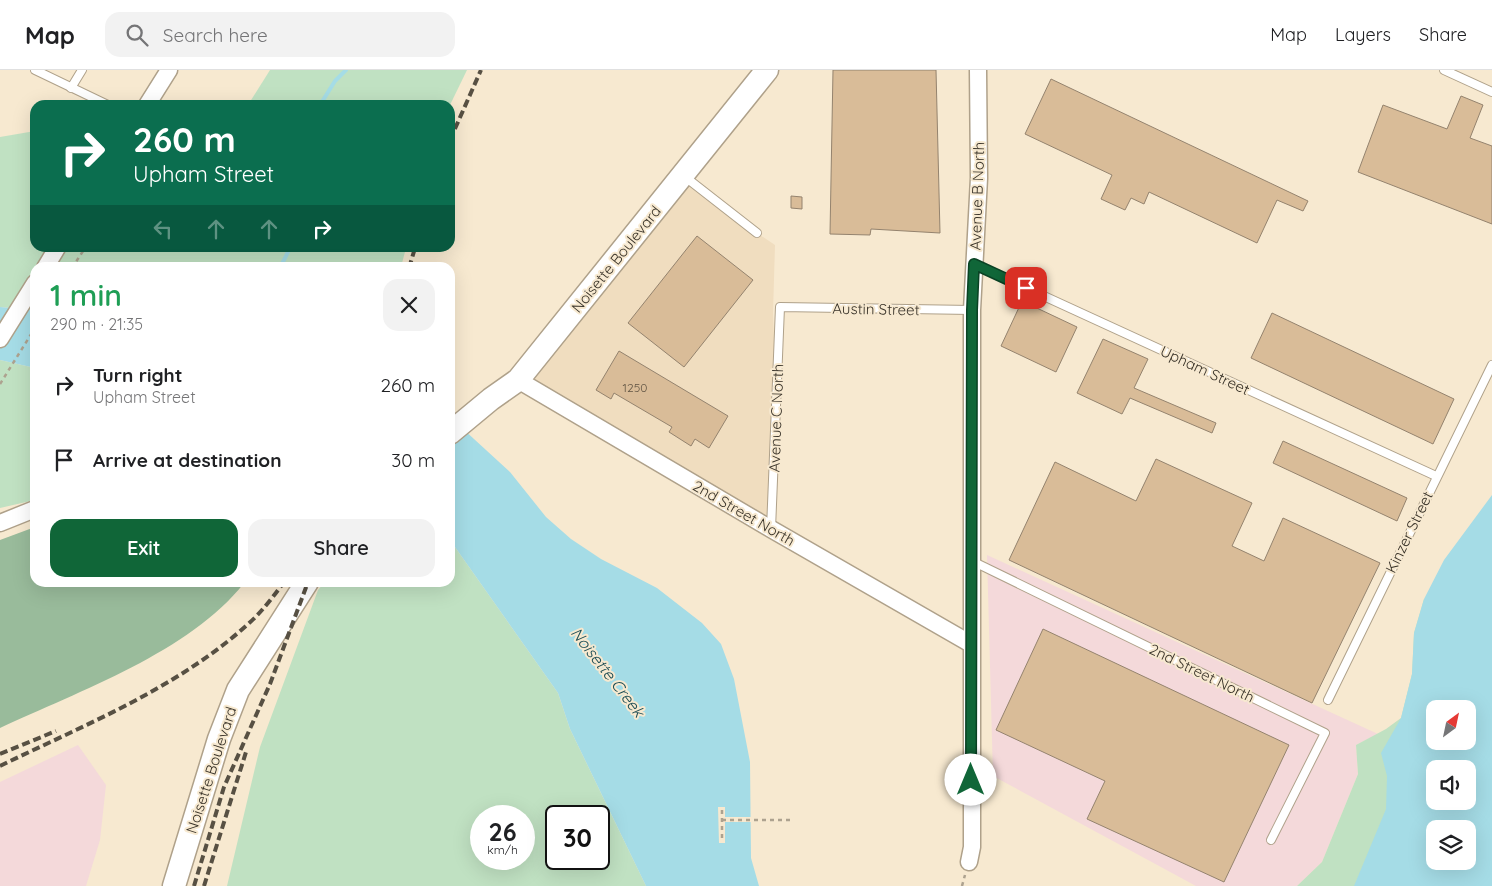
<!DOCTYPE html>
<meta charset="utf-8">
<style>
:root{--surface:#fff;--page:#f2f2f2;--text:#202124;--muted:#757577;--line:#e0e0e0;--accent:#106638}
body{margin:0;font-family:Quicksand,sans-serif;background:var(--page);color:var(--text);height:100vh;display:flex;flex-direction:column;font-size:19px;white-space:nowrap}
*{box-sizing:border-box;margin:0}
p{font-size:16px;color:var(--muted)}
.icon{flex:none;width:28px;height:28px;fill:none;stroke:currentColor;stroke-width:2;stroke-linecap:round;stroke-linejoin:round}
.map{position:relative;flex:1;overflow:hidden}
.sheet{position:absolute;left:30px;top:192px;width:425px;height:325px;display:flex;flex-direction:column;background:var(--surface);border-radius:15px;box-shadow:0 5px 20px #0002}
.sheet>*{flex:none}
.guide{position:absolute;left:30px;top:30px;width:425px;height:152px;border-radius:15px;box-shadow:0 5px 20px #0002;background:#0b6e4f;color:#fff;overflow:hidden}
.needle{width:32px;rotate:33deg}
.fabs{position:absolute;left:1426px;top:630px;display:grid;gap:10px}
.fabs a{display:grid;place-items:center;width:50px;height:50px;border-radius:10px;background:var(--surface);box-shadow:0 5px 20px #0002;font-size:25px}
.speed{position:absolute;left:470px;top:735px;display:flex;gap:10px;font-size:25px;font-weight:700;text-align:center}
.speed>*{display:grid;place-content:center;width:65px;height:65px;border-radius:50%;background:var(--surface);box-shadow:0 5px 20px #0002;line-height:1}
.speed small{font-size:12px;font-weight:400}
.speed .limit{border:2px solid #111;border-radius:8px;background:#fff;color:#111}
.pin{position:absolute;display:grid;place-items:center;width:42px;height:42px;color:#fff;margin:-21px;border-radius:10px;box-shadow:0 2px 8px #0006}
.me{position:absolute;width:55px;margin:-28px;rotate:0deg;stroke-linejoin:round;filter:drop-shadow(0 0 4px #0008)}
.turn{display:flex;align-items:center;gap:18px;height:105px;padding:0 20px;font-size:22px}
.turn .icon{width:65px;height:65px;stroke-width:2.5}
.turn b{display:block;font-size:35px;line-height:42px}
.lanes{display:flex;align-items:center;height:48px;padding:0 20px;background:#0003;justify-content:center;gap:25px;direction:ltr}
.lanes .off{opacity:.35}
.round{display:grid;place-items:center;flex:none;width:52px;height:52px;border-radius:15px;background:var(--page)}
.head{display:flex;align-items:center;justify-content:space-between;height:85px;padding:0 20px}
h1{font-size:30px;font-weight:600;line-height:38px;color:#1e9e55}
.button{display:flex;gap:10px;margin-top:auto;padding:10px 20px}
.button a{flex:1;height:58px;border-radius:15px;background:var(--accent);color:#fff;font-size:20px;font-weight:600;line-height:58px;text-align:center}
.button a+a{background:var(--page);color:var(--text)}
ul{padding:0;list-style:none}
li{display:flex;align-items:center;gap:15px;height:75px;padding:0 20px}
li div{flex:1}
li b{display:block;font-size:19px}
li em{font-style:normal}
header{display:flex;align-items:center;gap:30px;box-sizing:border-box;height:70px;padding:0 25px;background:var(--surface);border-bottom:1px solid var(--line)}
header strong{font-size:24px}
nav{display:flex;gap:28px;margin-inline-start:auto;font-size:18px}
.search{width:350px;height:45px;background:var(--page);display:flex;align-items:center;gap:12px;box-sizing:border-box;padding:0 18px;border-radius:15px;color:var(--muted);font-size:19px}
.map>svg:first-child{display:block}
.built{fill:#f0ddbf}
.industrial{fill:#f4d9da}
.green{fill:#c0e1c2;fill-rule:evenodd}
.forest{fill:#99bb9b}
.water{fill:#a5dce6;fill-rule:evenodd}
.pier{fill:#f7e9d0}
.lines{fill:none;stroke-linecap:round;stroke-linejoin:round}
.stream{stroke:#a5dce6;stroke-width:4}
.building{fill:#d9bc98;stroke:#94836e}
.lane-casing{stroke:#afa18a;stroke-width:10}
.street-casing{stroke:#afa18a;stroke-width:19}
.secondary-casing{stroke:#afa18a;stroke-width:25}
.path{stroke:#ada28f;stroke-width:2.5;stroke-dasharray:4 4;stroke-linecap:butt}
.lane{stroke:#fff;stroke-width:8}
.street{stroke:#fff;stroke-width:16}
.secondary{stroke:#fff;stroke-width:22}
.rail{stroke:#575043;stroke-width:4;stroke-dasharray:8 4;stroke-linecap:butt}
.route-casing{stroke:#0a4224;stroke-width:12}
.route{stroke:#106638;stroke-width:9}
.labels{text-anchor:middle;dominant-baseline:central;stroke-width:4;stroke-linejoin:round;paint-order:stroke}
.number-label{font-size:12px;fill:#605443}
.street-label{font-size:15px;fill:#373127;stroke:#f7e9d0}
.water-label{font-size:16px;font-style:italic;fill:#1c4d54;stroke:#f7e9d0}
</style>
<header>
<strong>Map</strong>
<div class="search"><svg class="icon" aria-label="search" viewBox="0 0 24 24"><circle cx="10" cy="10" r="6"/><path d="M15 15l6 6"/></svg>Search here</div>
<nav><a>Map</a><a>Layers</a><a>Share</a></nav>
</header>
<div class="map">
<svg width="1492" height="816" viewBox="0 0 1492 816">
<rect width="100%" height="100%" fill="#f7e9d0"/>
<!-- built -->
<path class="built" d="M684,106L757,163L775,175L773,243L777,337L771,459L518,310Z"/>
<!-- industrial -->
<g class="industrial">
<path d="M987,485L1378,664L1356,675L1358,704L1322,792L1297,816H1196L993,706Z"/>
<path d="M78,675L106,715L100,770L86,816H0V712Z"/>
</g>
<!-- green -->
<g class="green">
<path d="M270,0H467L450,35H248Z"/>
<path d="M35,61V178H406L401,197L35,198V240L0,237V67Z"/>
<path d="M0,290L35,298V430L0,438Z"/>
<path d="M450,470L558,623L570,659L646,816H227L260,677L318,520L324,513L450,512ZM481,746H524V789H481ZM556,746H599V789H556Z"/>
<path d="M1424,529L1438,570L1435,699L1374,816H1297L1322,792L1358,704L1356,675L1386,659L1401,648L1412,604L1414,563Z"/>
</g>
<!-- forest -->
<path class="forest" d="M35,457V512L244,513C190,582 79,621 0,658V470Z"/>
<!-- water -->
<g class="water">
<path d="M0,237L35,240V298L0,290Z"/>
<path d="M450,347L510,402L546,447L571,469L601,489L657,518L702,553L721,574L734,609L750,692L751,788L759,816H646L570,659L558,623L450,470Z"/>
<path d="M1492,425V816H1354L1386,739L1387,706L1381,683L1401,648L1412,604L1414,563L1424,529L1444,490ZM1435,639H1468V671H1435ZM1435,699H1468V731H1435ZM1435,759H1468V791H1435Z"/>
</g>
<!-- pier -->
<path class="pier" d="M718,737H725V747H753V752H725V773H719Z"/>
<g class="lines">
<!-- stream -->
<g class="stream">
<path d="M320,35L335,11L346,0"/>
<path d="M280,198L290,178"/>
</g>
</g>
<!-- building -->
<g class="building">
<path d="M833,0H936L940,163L871,159L870,165L830,164Z"/>
<path d="M1051,9L1308,131L1303,141L1277,130L1257,173L1149,122L1144,134L1131,128L1125,140L1101,129L1112,105L1025,64Z"/>
<path d="M1461,26L1483,35L1470,68L1492,76V154L1358,102L1383,35L1447,59Z"/>
<path d="M791,126L802,127V139L791,138Z"/>
<path d="M697,166L753,210L684,297L628,253Z"/>
<path d="M1022,231L1077,257L1056,302L1001,276Z"/>
<path d="M1272,243L1454,329L1433,374L1251,288Z"/>
<path d="M1103,269L1148,289L1134,318L1216,353L1212,363L1130,328L1122,344L1077,323Z"/>
<path d="M619,281L728,346L709,378L695,369L691,376L669,362L672,357L614,323L611,329L596,320Z"/>
<path d="M1283,371L1407,428L1397,451L1273,393Z"/>
<path d="M1156,389L1252,433L1232,476L1264,491L1283,448L1380,493L1312,633L1009,490L1055,392L1136,431Z"/>
<path d="M1043,559L1289,675L1224,812L1087,749L1105,711L996,660Z"/>
</g>
<g class="lines">
<defs>
<g id="lane">
<path d="M35,0L108,35"/>
<path d="M1444,0L1492,22"/>
<path d="M71,18L82,0"/>
<path d="M684,106L757,163"/>
<path d="M974,194L1436,406"/>
<path d="M771,459L780,237L972,240"/>
<path d="M972,491L1325,663L1271,770"/>
<path d="M1328,630L1492,295"/>
</g>
<g id="street">
<path d="M147,35L169,0"/>
<path d="M45,198L57,178"/>
<path d="M0,269L35,213"/>
<path d="M518,310L771,459L971,574"/>
<path d="M0,453L35,439"/>
<path d="M969,792L972,777V240L979,108L978,0"/>
</g>
<g id="secondary">
<path d="M450,363L491,329L518,310L767,0"/>
<path d="M174,816L219,669L238,620L307,512"/>
</g>
</defs>
<!-- lane casing -->
<use href="#lane" class="lane-casing"/>
<!-- street casing -->
<use href="#street" class="street-casing"/>
<!-- secondary casing -->
<use href="#secondary" class="secondary-casing"/>
<!-- path -->
<g class="path">
<path d="M72,198L85,178"/>
<path d="M0,314L35,258"/>
<path d="M722,740V770"/>
<path d="M722,750H791"/>
<path d="M962,816L965,805"/>
</g>
<!-- lane -->
<use href="#lane" class="lane"/>
<!-- street -->
<use href="#street" class="street"/>
<!-- secondary -->
<use href="#secondary" class="secondary"/>
<!-- rail -->
<g class="rail">
<path d="M450,70L481,0"/>
<path d="M409,198L415,178"/>
<path d="M0,684L56,661"/>
<path d="M0,696C84,655 176,619 247,555C261,543 273,527 284,512"/>
<path d="M194,816L224,717L270,614L308,512"/>
<path d="M204,816L246,682"/>
</g>
</g>
<g class="lines">
<defs>
<path id="route" d="M971,710L972,240L974,194L1026,218"/>
</defs>
<!-- route casing -->
<use href="#route" class="route-casing"/>
<!-- route -->
<use href="#route" class="route"/>
</g>
<g class="labels">
<!-- number labels -->
<g class="number-label">
<text x="635" y="317">1250</text>
</g>
<!-- street labels -->
<g class="street-label">
<text transform="translate(977 126) rotate(-88)">Avenue B North</text>
<text transform="translate(616 189) rotate(-51)">Noisette Boulevard</text>
<text transform="translate(876 239) rotate(1)">Austin Street</text>
<text transform="translate(1205 300) rotate(25)">Upham Street</text>
<text transform="translate(776 348) rotate(-88)">Avenue C North</text>
<text transform="translate(744 443) rotate(30)">2nd Street North</text>
<text transform="translate(1409 462) rotate(-64)">Kinzer Street</text>
<text transform="translate(1202 603) rotate(26)">2nd Street North</text>
<text transform="translate(211 700) rotate(-72)">Noisette Boulevard</text>
</g>
<!-- water labels -->
<g class="water-label">
<text transform="translate(608 602) rotate(52)">Noisette Creek</text>
</g>
</g>
</svg>
<div class="fabs">
<a><svg class="needle" viewBox="-14 -14 28 28"><path d="M0-13l5 13h-10z" fill="#e53935"/><path d="M0 13l5-13h-10z" fill="#757577"/></svg></a>
<a><svg class="icon" aria-label="sound" viewBox="0 0 24 24"><path d="M4 9h4l5-4v14l-5-4H4zM17 9q2 3 0 6"/></svg></a>
<a><svg class="icon" aria-label="layers" viewBox="0 0 24 24"><path d="M12 4l9 5-9 5-9-5zM3 14l9 5 9-5"/></svg></a>
</div>
<div class="speed"><div>26<small>km/h</small></div><div class="limit">30</div></div>
<div class="pin" style="left:1026px;top:218px;background:#d93025"><svg class="icon" aria-label="arrive" viewBox="0 0 24 24"><path d="M6 21V4h12l-3 4 3 4H6"/></svg></div>
<svg class="me" style="left:971px;top:710px" viewBox="-20 -20 40 40"><circle r="19" fill="#fff"/><path d="M0-13L10 11 0 6-10 11z" fill="#106638"/></svg>
<div class="guide">
<div class="turn"><svg class="icon" aria-label="right" viewBox="0 0 24 24"><path d="M7 20v-9h11M14 6l5 5-5 5"/></svg><div><b>260 m</b>Upham Street</div></div>
<div class="lanes"><svg class="icon off" aria-label="left" viewBox="0 0 24 24"><path d="M17 20v-9H6M10 6l-5 5 5 5"/></svg><svg class="icon off" aria-label="ahead" viewBox="0 0 24 24"><path d="M12 20V5M6 11l6-6 6 6"/></svg><svg class="icon off" aria-label="ahead" viewBox="0 0 24 24"><path d="M12 20V5M6 11l6-6 6 6"/></svg><svg class="icon" aria-label="right" viewBox="0 0 24 24"><path d="M7 20v-9h11M14 6l5 5-5 5"/></svg></div>
</div>
<section class="sheet">
<div class="head"><div><h1>1 min</h1><p>290 m · 21:35</p></div><a class="round"><svg class="icon" aria-label="close" viewBox="0 0 24 24"><path d="M6 6l12 12M18 6L6 18"/></svg></a></div>
<ul>
<li><svg class="icon" aria-label="right" viewBox="0 0 24 24"><path d="M7 20v-9h11M14 6l5 5-5 5"/></svg><div><b>Turn right</b><p>Upham Street</p></div><em>260 m</em></li>
<li><svg class="icon" aria-label="arrive" viewBox="0 0 24 24"><path d="M6 21V4h12l-3 4 3 4H6"/></svg><div><b>Arrive at destination</b></div><em>30 m</em></li>
</ul>
<div class="button"><a>Exit</a><a>Share</a></div>
</section>
</div>
